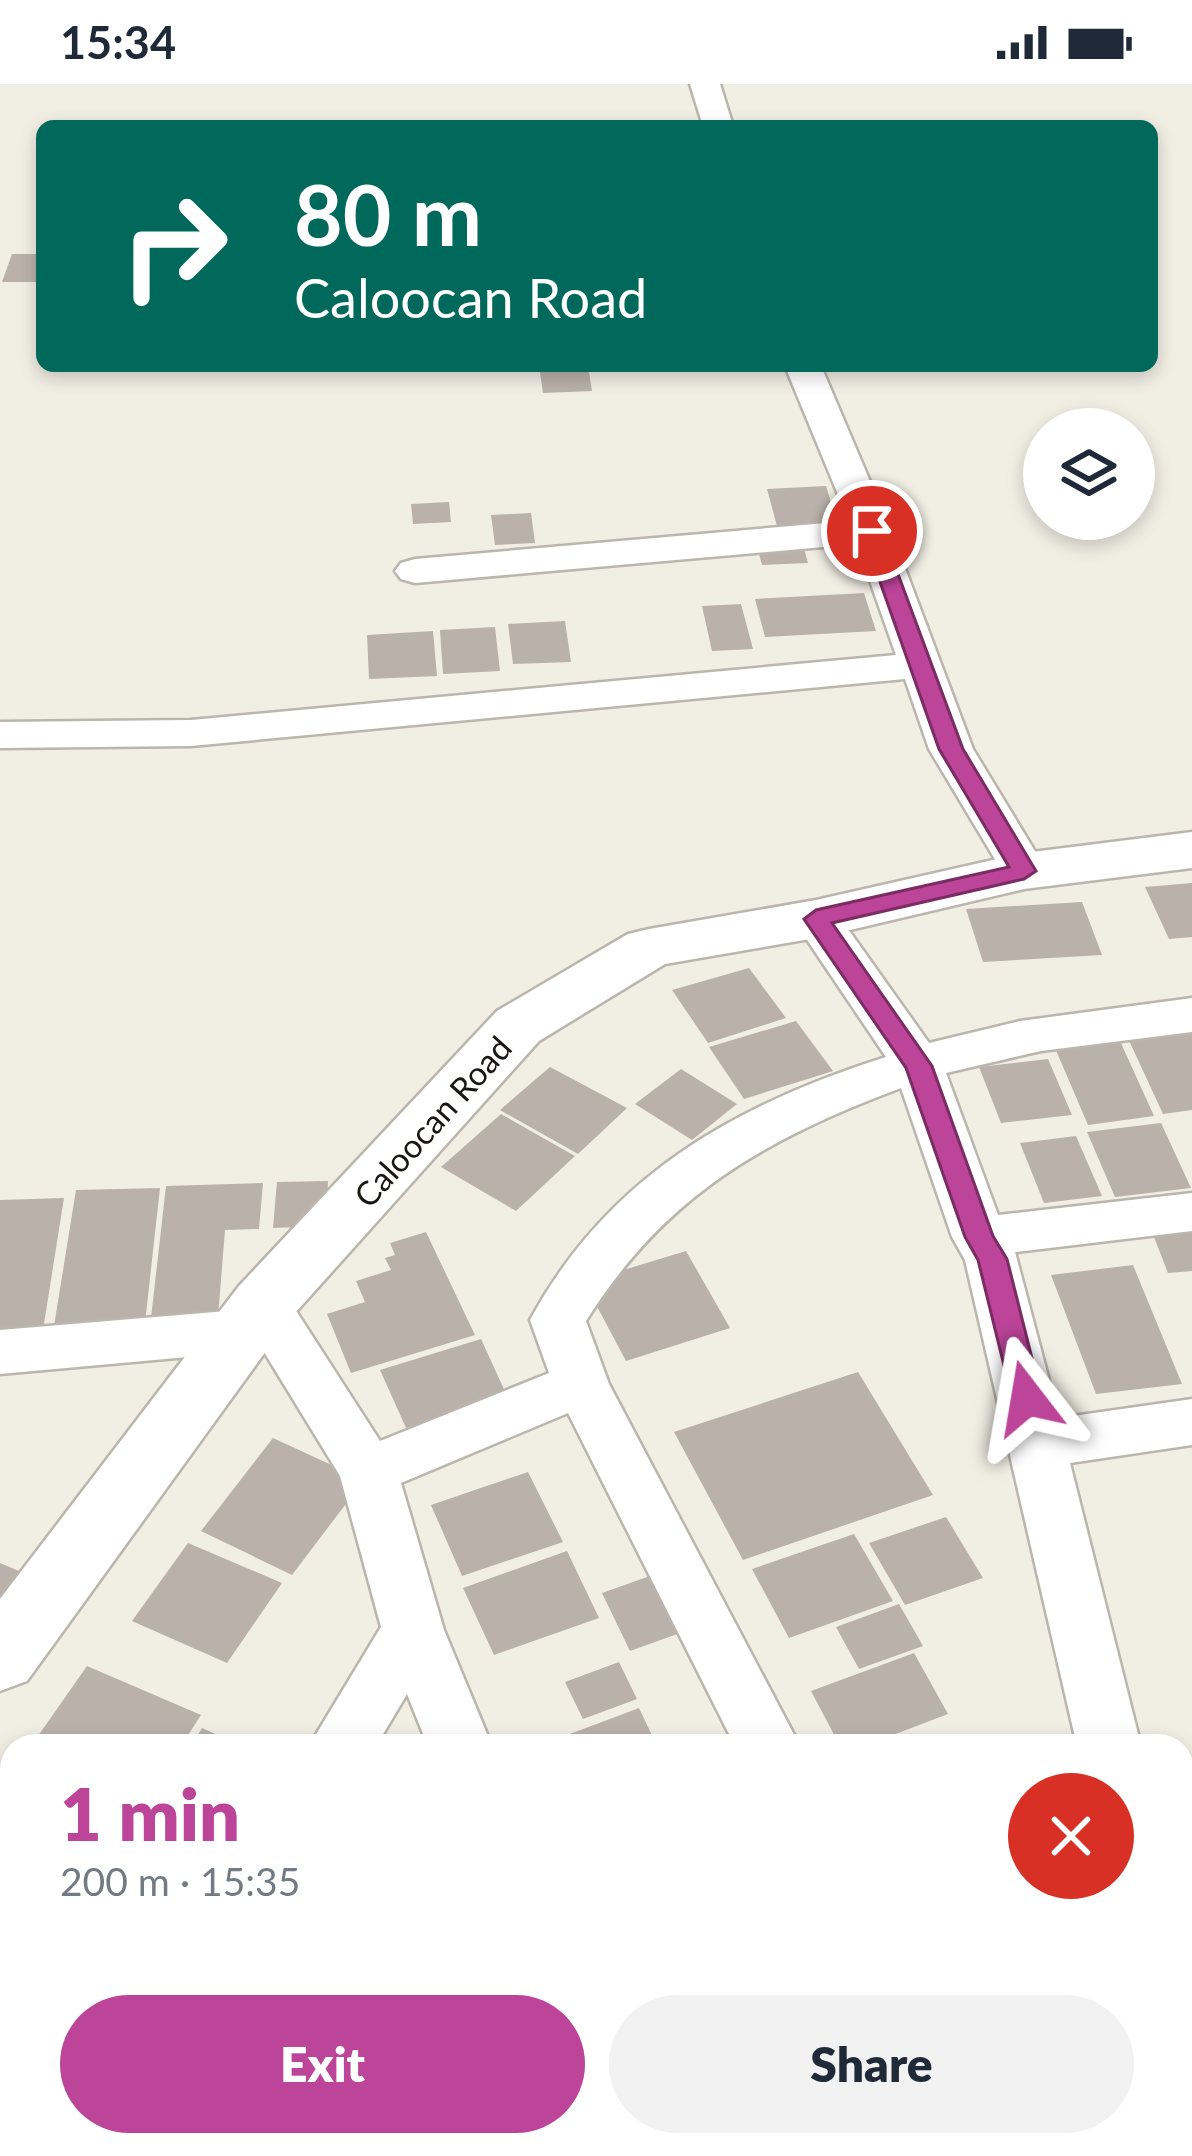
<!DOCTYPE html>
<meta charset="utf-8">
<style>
:root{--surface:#fff;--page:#f2f2f3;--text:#1f2937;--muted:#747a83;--accent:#bc4499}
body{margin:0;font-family:Lato,sans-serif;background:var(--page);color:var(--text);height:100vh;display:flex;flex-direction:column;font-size:45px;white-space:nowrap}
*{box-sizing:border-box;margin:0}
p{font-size:39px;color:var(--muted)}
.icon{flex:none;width:66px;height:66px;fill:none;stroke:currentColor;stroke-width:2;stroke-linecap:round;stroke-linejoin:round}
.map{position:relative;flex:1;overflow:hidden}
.sheet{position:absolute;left:0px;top:1650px;width:1194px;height:423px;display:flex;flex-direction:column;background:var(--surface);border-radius:36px 36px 0 0;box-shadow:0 6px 18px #0003}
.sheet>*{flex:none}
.top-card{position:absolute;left:36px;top:36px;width:1122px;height:252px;border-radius:18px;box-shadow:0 6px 18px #0003;background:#00695c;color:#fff;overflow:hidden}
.tools{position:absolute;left:1023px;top:324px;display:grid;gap:24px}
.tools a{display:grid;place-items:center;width:132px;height:132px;border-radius:50%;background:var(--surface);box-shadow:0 6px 18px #0003;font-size:60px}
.pin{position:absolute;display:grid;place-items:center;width:102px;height:102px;color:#fff;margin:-51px;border:6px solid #fff;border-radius:50%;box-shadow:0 3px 12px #0007}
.me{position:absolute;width:132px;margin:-66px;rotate:346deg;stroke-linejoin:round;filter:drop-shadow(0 0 9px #0008)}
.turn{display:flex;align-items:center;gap:42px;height:252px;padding:0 60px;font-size:54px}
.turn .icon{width:156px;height:156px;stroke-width:2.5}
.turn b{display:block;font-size:84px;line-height:102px}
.round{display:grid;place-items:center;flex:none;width:126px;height:126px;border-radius:63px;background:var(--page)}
.overview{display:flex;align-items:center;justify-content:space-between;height:204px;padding:0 60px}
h1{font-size:72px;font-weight:800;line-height:90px;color:var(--accent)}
.primary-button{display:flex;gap:24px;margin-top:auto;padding:24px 60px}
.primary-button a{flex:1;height:138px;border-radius:72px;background:var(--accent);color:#fff;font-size:48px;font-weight:800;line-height:138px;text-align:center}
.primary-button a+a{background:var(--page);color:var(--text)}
.status{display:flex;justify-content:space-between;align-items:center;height:84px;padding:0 60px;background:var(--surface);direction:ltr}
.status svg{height:33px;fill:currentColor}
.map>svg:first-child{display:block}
.building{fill:#bab1aa}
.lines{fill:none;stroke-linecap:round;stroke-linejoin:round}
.minor-casing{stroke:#bab6ad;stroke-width:5}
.tertiary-casing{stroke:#bab6ad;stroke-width:5}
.minor{fill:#fff;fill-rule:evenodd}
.tertiary{fill:#fff;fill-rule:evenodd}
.route{fill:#bc4499;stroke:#7a2c63;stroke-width:3}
.labels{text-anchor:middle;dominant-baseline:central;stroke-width:9;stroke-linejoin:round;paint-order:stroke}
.street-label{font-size:33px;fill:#191714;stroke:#fff}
</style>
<div class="status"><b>15:34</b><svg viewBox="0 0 49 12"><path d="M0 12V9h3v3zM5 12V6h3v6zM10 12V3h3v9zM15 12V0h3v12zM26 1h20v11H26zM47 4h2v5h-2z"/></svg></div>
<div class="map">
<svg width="1192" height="2072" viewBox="0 0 1192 2072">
<rect width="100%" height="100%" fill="#f1eee4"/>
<!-- building -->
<g class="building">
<path d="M12,170H42V198H2Z"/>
<path d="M539,282H588L592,307L543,309Z"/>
<path d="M826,402L837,438L777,442L767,405Z"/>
<path d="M449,418L451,438L413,440L411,420Z"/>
<path d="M531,429L535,459L495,461L491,431Z"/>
<path d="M803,461L808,479L762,481L757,463Z"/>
<path d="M864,509L876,547L765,553L755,515Z"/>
<path d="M741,520L753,565L712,567L702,522Z"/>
<path d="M565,537L571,578L513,580L508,540Z"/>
<path d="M495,543L500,587L443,590L440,546Z"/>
<path d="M433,547L437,592L369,595L367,551Z"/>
<path d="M1192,799V853L1169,855L1145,803Z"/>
<path d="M1082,818L1102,871L983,878L966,825Z"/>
<path d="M749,884L786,934L708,959L672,906Z"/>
<path d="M796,937L833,987L744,1015L709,963Z"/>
<path d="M1192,942V1026L1163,1030L1126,950Z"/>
<path d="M1120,957L1154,1032L1088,1041L1055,964Z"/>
<path d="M1048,975L1072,1031L1001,1039L979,983Z"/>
<path d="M550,983L627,1024L578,1070L500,1026Z"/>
<path d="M681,985L737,1020L692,1056L635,1020Z"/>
<path d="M501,1030L575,1072L516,1127L441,1083Z"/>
<path d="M1161,1039L1191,1104L1115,1113L1087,1048Z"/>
<path d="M1076,1052L1102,1112L1044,1119L1020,1059Z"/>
<path d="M328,1097L326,1142L273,1144L277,1098Z"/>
<path d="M263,1099L259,1145L225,1146L218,1233L151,1234L166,1102Z"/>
<path d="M160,1104L145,1239L54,1242L76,1106Z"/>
<path d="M64,1114L43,1246L0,1248V1116Z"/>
<path d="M426,1148L475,1251L351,1289L327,1230L365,1218L356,1197L391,1186L385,1174L395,1171L390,1159Z"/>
<path d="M1192,1149V1187L1168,1189L1154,1153Z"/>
<path d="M686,1167L730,1244L626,1277L584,1198Z"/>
<path d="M1133,1181L1182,1300L1096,1310L1051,1191Z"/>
<path d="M481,1255L508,1314L407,1346L380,1286Z"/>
<path d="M858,1288L933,1411L743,1476L674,1348Z"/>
<path d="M273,1354L364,1396L292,1491L201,1447Z"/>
<path d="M528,1388L563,1458L462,1492L431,1421Z"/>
<path d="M946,1433L983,1494L905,1521L869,1459Z"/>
<path d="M854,1450L893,1517L789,1554L752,1485Z"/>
<path d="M188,1459L282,1499L227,1579L132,1537Z"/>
<path d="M567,1467L599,1534L494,1571L463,1504Z"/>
<path d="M0,1479L38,1495L0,1547Z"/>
<path d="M664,1487L694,1544L630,1567L602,1509Z"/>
<path d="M899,1520L923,1562L859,1585L836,1543Z"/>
<path d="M914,1569L948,1630L864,1662H840L811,1607Z"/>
<path d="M619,1578L637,1615L583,1635L565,1598Z"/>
<path d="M87,1582L201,1631L181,1662H31Z"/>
<path d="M639,1624L657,1662H538Z"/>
<path d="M202,1644L243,1662H191Z"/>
<path d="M12,1697V1780L0,1775V1714Z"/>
<path d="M0,1790L12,1796V1915L0,1933Z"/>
<path d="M0,2043L12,2048V2061L51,2065L47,2072H0Z"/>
<path d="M162,2061H315L309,2072H184Z"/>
<path d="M692,2061H836L841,2072H696Z"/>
<path d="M1061,2061H1162L1164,2072H1067Z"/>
</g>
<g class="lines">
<defs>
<g id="minor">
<path d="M690,0H720L733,42H703Z"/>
<path d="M785,282H821L891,447L973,665L1047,787L1040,797L1024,802L1008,797L929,665L905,595L191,662L0,664V638L191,636L896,571L857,460L415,499L401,495L395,487L401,479L415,475L849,437Z"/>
<path d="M816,820L833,824L929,959L1020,937L1192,914V948L1041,967L946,989L998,1131L1192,1109V1147L1015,1168L1059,1334L1192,1315V1361L1070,1379L1141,1662H1077L965,1176L952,1153L901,1004C765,1055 665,1111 586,1237L609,1300L800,1662H735L568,1329L401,1399L444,1546L492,1662H428L407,1610L376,1662H309L381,1543L340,1392L261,1263L243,1268L0,1290V1246L239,1226L236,1220L244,1205L263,1199L282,1205L380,1357L549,1289L530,1236C608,1092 735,1021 886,973L793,835L799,824Z"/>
<path d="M1192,1789V1851L1182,1854V1790Z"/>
<path d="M1182,1944L1192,1948V2058L1182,2053Z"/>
<path d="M55,2061H130L126,2072H51Z"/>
<path d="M589,2061H662L666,2072H593Z"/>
<path d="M938,2061H1012L1016,2072H942Z"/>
</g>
<path id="tertiary" d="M1192,748V784L1024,805L816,854L665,880L539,957L287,1238L27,1597L0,1607V1515L239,1202L497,927L628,850L649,845L816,816L1024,769Z"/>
</defs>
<!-- minor casing -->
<use href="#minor" class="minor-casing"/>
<!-- tertiary casing -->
<use href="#tertiary" class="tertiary-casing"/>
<!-- minor -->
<use href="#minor" class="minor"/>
<!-- tertiary -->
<use href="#tertiary" class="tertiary"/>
</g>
<!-- route -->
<path class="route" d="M872,441L882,447L963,665L1036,787L1024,795L832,839L932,982L993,1152L1007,1175L1042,1314L1038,1322H1016L1012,1314L978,1176L965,1153L906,984L804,835L816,826L1009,783L939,665L862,447Z"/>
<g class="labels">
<!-- street labels -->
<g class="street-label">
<text transform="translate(432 1037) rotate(-48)">Caloocan Road</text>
</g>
</g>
</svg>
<div class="tools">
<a><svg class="icon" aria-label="layers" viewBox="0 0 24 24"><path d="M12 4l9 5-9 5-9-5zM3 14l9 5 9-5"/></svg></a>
</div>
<div class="pin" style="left:872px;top:447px;background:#d93025"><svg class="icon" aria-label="arrive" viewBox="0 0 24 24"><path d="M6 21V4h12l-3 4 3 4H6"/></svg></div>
<svg class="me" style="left:1027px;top:1314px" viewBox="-20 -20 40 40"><path d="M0-17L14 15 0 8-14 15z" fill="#bc4499" stroke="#fff" stroke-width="4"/></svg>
<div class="top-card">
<div class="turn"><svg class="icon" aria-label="right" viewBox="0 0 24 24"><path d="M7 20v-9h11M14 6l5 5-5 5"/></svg><div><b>80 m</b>Caloocan Road</div></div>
</div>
<section class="sheet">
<div class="overview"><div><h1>1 min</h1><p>200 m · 15:35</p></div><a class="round" style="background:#d93025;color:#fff"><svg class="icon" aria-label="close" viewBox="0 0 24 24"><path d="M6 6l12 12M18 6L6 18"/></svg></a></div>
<div class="primary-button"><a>Exit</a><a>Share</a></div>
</section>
</div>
